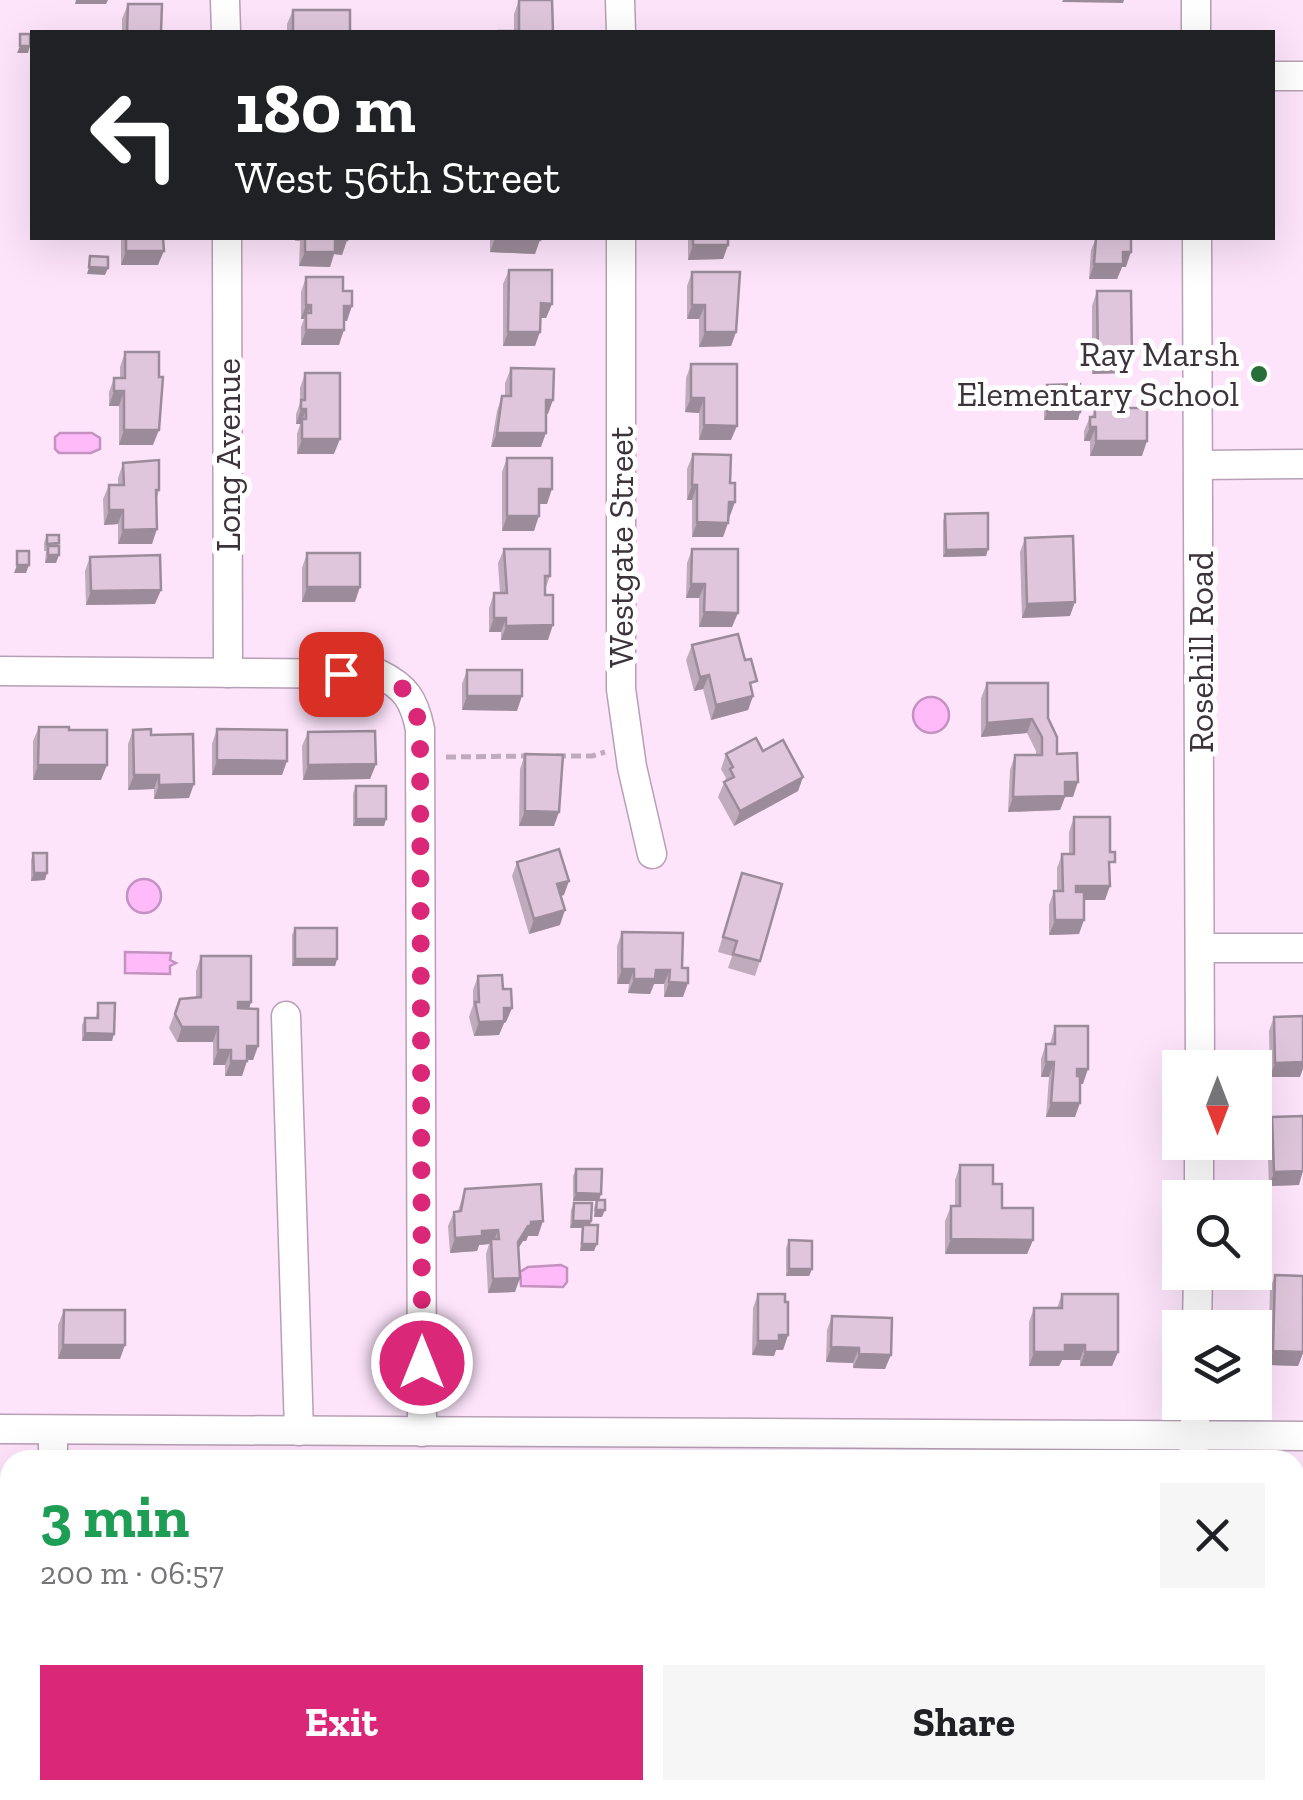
<!DOCTYPE html>
<meta charset="utf-8">
<style>
:root{--surface:#fff;--page:#f6f6f6;--text:#202124;--muted:#757577;--accent:#db2777}
body{margin:0;font-family:"Zilla Slab",serif;background:var(--page);color:var(--text);height:100vh;display:flex;flex-direction:column;font-size:38px;white-space:nowrap}
*{box-sizing:border-box;margin:0}
p{font-size:32px;color:var(--muted)}
.icon{flex:none;width:55px;height:55px;fill:none;stroke:currentColor;stroke-width:2;stroke-linecap:round;stroke-linejoin:round}
.map{position:relative;flex:1;overflow:hidden}
.drawer{position:absolute;left:0px;top:1450px;width:1305px;height:350px;display:flex;flex-direction:column;background:var(--surface);border-radius:30px 30px 0 0;box-shadow:0 10px 40px #0002}
.drawer>*{flex:none}
.hud{position:absolute;left:30px;top:30px;width:1245px;height:210px;border-radius:0px;box-shadow:0 10px 40px #0002;background:#202124;color:#fff;overflow:hidden}
.needle{width:65px;rotate:180deg}
.buttons{position:absolute;left:1162px;top:1050px;display:grid;gap:20px}
.buttons a{display:grid;place-items:center;width:110px;height:110px;border-radius:0px;background:var(--surface);box-shadow:0 10px 40px #0002;font-size:50px}
.pin{position:absolute;display:grid;place-items:center;width:85px;height:85px;color:#fff;margin:-42px;border-radius:20px;box-shadow:0 5px 15px #0006}
.me{position:absolute;width:110px;margin:-55px;rotate:0deg;stroke-linejoin:round;filter:drop-shadow(0 0 8px #0008)}
.turn{display:flex;align-items:center;gap:35px;height:210px;padding:0 40px;font-size:45px}
.turn .icon{width:130px;height:130px;stroke-width:2.5}
.turn b{display:block;font-size:70px;line-height:85px}
.round{display:grid;place-items:center;flex:none;width:105px;height:105px;border-radius:0px;background:var(--page)}
.summary{display:flex;align-items:center;justify-content:space-between;height:170px;padding:0 40px}
h1{font-size:60px;font-weight:800;line-height:75px;color:#1e9e55}
.button{display:flex;gap:20px;margin-top:auto;padding:20px 40px}
.button a{flex:1;height:115px;border-radius:0px;background:var(--accent);color:#fff;font-size:40px;font-weight:800;line-height:115px;text-align:center}
.button a+a{background:var(--page);color:var(--text)}
.map>svg:first-child{display:block}
.water{fill:#ffbaf9;stroke:#c492c0;stroke-width:2.5}
.lines{fill:none;stroke-linecap:round;stroke-linejoin:round}
.minor-casing{stroke:#b79fb5;stroke-width:31}
.path{stroke:#bfabbd;stroke-width:5;stroke-dasharray:10 5;stroke-linecap:butt}
.minor{stroke:#fff;stroke-width:28}
.wall{fill:#c0aabd}
.shaded-wall{fill:#9c8b9a}
.building{fill:#dfc6dc;stroke:#9c8b9a;stroke-width:2.5}
.route{stroke:#db2777;stroke-width:18;stroke-dasharray:0 32.4}
.poi-dot{fill:#286e3a;stroke:#fff;stroke-width:4}
.labels{text-anchor:middle;dominant-baseline:central;stroke-width:10;stroke-linejoin:round;paint-order:stroke}
.poi-label{font-size:35px;fill:#3c333b;stroke:#fff;text-anchor:end}
.street-label{font-size:35px;fill:#3c333b;stroke:#fff}
</style>
<div class="map">
<svg width="1303" height="1800" viewBox="0 0 1303 1800">
<rect width="100%" height="100%" fill="#fde4fb"/>
<!-- water -->
<g class="water">
<path d="M60,433H92L100,438V449L91,453H59L55,449V437Z"/>
<circle cx="931" cy="715" r="18"/>
<circle cx="144" cy="896" r="17"/>
<path d="M125,952L171,953L170,960L176,963L170,966V974L125,973Z"/>
<path d="M561,1265L567,1268V1282L563,1287L521,1286L520,1272L528,1267Z"/>
</g>
<g class="lines">
<defs>
<g id="minor">
<path d="M225,0L226,32"/>
<path d="M620,0L621,32"/>
<path d="M1196,32V0"/>
<path d="M1272,76H1303"/>
<path d="M227,238L228,673"/>
<path d="M621,238V689L632,767L652,854"/>
<path d="M1197,238L1200,1068"/>
<path d="M1200,465L1303,464"/>
<path d="M0,671L379,674C406,687 414,700 420,729L422,1432"/>
<path d="M1202,948H1303"/>
<path d="M286,1016L299,1431"/>
<path d="M1199,1198V1142"/>
<path d="M1197,1328L1198,1272"/>
<path d="M0,1429L1303,1436"/>
<path d="M53,1430V1460"/>
<path d="M1193,1460L1196,1402"/>
<path d="M693,1790L698,1800"/>
<path d="M19,1800V1790"/>
<path d="M1186,1800V1790"/>
</g>
</defs>
<!-- minor casing -->
<use href="#minor" class="minor-casing"/>
<!-- path -->
<g class="path">
<path d="M556,756H592L605,752"/>
<path d="M446,757L530,756"/>
</g>
<!-- minor -->
<use href="#minor" class="minor"/>
</g>
<!-- wall -->
<g class="wall">
<path d="M519,0L553,32L514,31V14Z"/>
<path d="M128,4L161,32H122V19Z"/>
<path d="M293,10L350,32H287V24Z"/>
<path d="M121,238H163L158,265H121Z"/>
<path d="M295,238H347V240L342,255L334,254L330,267L299,266L300,241H295Z"/>
<path d="M490,238H540L535,254L490,252Z"/>
<path d="M688,238H728V245L723,259L688,260Z"/>
<path d="M1096,238L1126,267H1122L1117,279H1089L1091,250Z"/>
<path d="M509,270L552,304L546,318H540L535,346H503V284Z"/>
<path d="M692,272L736,332L731,346L699,347V319H687V286Z"/>
<path d="M306,277L343,291L347,321H344L339,345H301V327L304,319H301V292Z"/>
<path d="M1097,291L1126,373L1092,374V306Z"/>
<path d="M125,352L153,445H119V406H109V392L114,378H120V367Z"/>
<path d="M691,364L731,440H699V413L685,412L686,378Z"/>
<path d="M511,368L548,414H546L541,447H491L497,411L502,396H505V383Z"/>
<path d="M305,373L334,454H297V434L300,424H296V414L300,403V388Z"/>
<path d="M1047,385L1080,412L1078,420H1044V392Z"/>
<path d="M1095,408L1142,456H1090V441H1084V431L1090,417H1092Z"/>
<path d="M693,454L730,516L723,537H692V500H687V469Z"/>
<path d="M507,458L547,504H539L534,531H502V472Z"/>
<path d="M123,463L159,490L157,498L152,544H118V524L104,525L103,499L109,485H118V478Z"/>
<path d="M945,514L988,549L986,556L943,557V521Z"/>
<path d="M47,535L59,543L56,563H45L46,551H44V543Z"/>
<path d="M1025,538L1070,616L1022,618L1020,552Z"/>
<path d="M504,549L550,576L545,590L548,640H501V632H489V608L494,593H500L498,563Z"/>
<path d="M692,549L732,627H699V598H686L687,563Z"/>
<path d="M307,553L355,602H302V568Z"/>
<path d="M90,557L155,604L86,605L85,571Z"/>
<path d="M692,645L753,693V696L748,710L711,720L703,689L694,691L686,660Z"/>
<path d="M467,670L517,711L462,710V684Z"/>
<path d="M987,683L1048,718L1057,754L1073,797H1065L1060,810L1008,812L1010,770L1015,755H1036V751L1027,733L981,737V698Z"/>
<path d="M39,727L69,730L101,780H33V741Z"/>
<path d="M217,729L287,761L282,775H212V744Z"/>
<path d="M133,730L151,735L189,798L154,799V789L128,790V744Z"/>
<path d="M308,732L376,764L370,779L303,780L302,746Z"/>
<path d="M763,751L803,777L798,791L734,826L718,797L726,778L721,769L726,754Z"/>
<path d="M525,754L554,826H519L520,769Z"/>
<path d="M356,786L386,819L384,826H353V793Z"/>
<path d="M1074,817L1110,877L1105,900H1084L1079,934L1049,935V905L1054,891H1057V868L1062,854H1069V832Z"/>
<path d="M33,853L45,880L31,881V860Z"/>
<path d="M517,862L564,895L560,896V925L529,934L512,876Z"/>
<path d="M742,873L760,961L755,976L728,968L732,956L718,952Z"/>
<path d="M295,928L337,959L335,966H292V935Z"/>
<path d="M622,932L683,933V997H664V984H654L650,994L628,993L629,984H617V946Z"/>
<path d="M201,956L251,1002L249,1009L258,1046L253,1060H247L242,1076H225V1065H213V1042H177L169,1028L180,999L196,997V971Z"/>
<path d="M478,976L503,989L512,1008L506,1022L504,1023L499,1035L474,1036L469,1017L473,1005V990Z"/>
<path d="M98,1003L112,1041H82V1025L85,1018H96Z"/>
<path d="M1274,1017L1300,1077H1270L1269,1031Z"/>
<path d="M1055,1026L1083,1084H1080L1075,1117H1046L1049,1077H1041V1059L1046,1044H1050Z"/>
<path d="M1272,1117L1299,1185L1269,1186L1267,1132Z"/>
<path d="M960,1165L993,1184L1002,1208L1033,1240L1027,1254H945V1221L951,1206H955V1180Z"/>
<path d="M576,1169L599,1200L602,1217H594V1208L596,1201H573V1176Z"/>
<path d="M465,1189L538,1236H528L526,1241H523L519,1247L515,1292L488,1293L486,1254L489,1244L479,1245L477,1251L450,1253L448,1226L454,1212L458,1211Z"/>
<path d="M574,1203L591,1221L590,1225L594,1251H580L582,1228H570L571,1210Z"/>
<path d="M789,1240L812,1269L809,1276H786V1248Z"/>
<path d="M1275,1275L1303,1276V1353L1298,1366L1268,1365L1270,1289Z"/>
<path d="M758,1294L785,1302L788,1335L783,1350H776L774,1356L752,1355L753,1308Z"/>
<path d="M1062,1294L1118,1352L1112,1366H1080V1360H1062L1059,1366H1029V1322L1034,1308H1057Z"/>
<path d="M64,1310L120,1359H58V1325Z"/>
<path d="M832,1316L885,1369L853,1368V1363L826,1362L827,1330Z"/>
</g>
<!-- shaded-wall -->
<g class="shaded-wall">
<path d="M76,0H108L106,4H75Z"/>
<path d="M1063,0H1124L1123,3L1062,2Z"/>
<path d="M20,46H30L28,53H17Z"/>
<path d="M495,238L540,240L535,254L490,252Z"/>
<path d="M335,240H347L342,255L334,254L330,267L299,266L305,252Z"/>
<path d="M693,245H728L723,259L688,260Z"/>
<path d="M126,251H164L158,265H121Z"/>
<path d="M1123,252H1131L1126,267H1122L1117,279H1089L1094,264Z"/>
<path d="M89,267L108,268L105,275L87,274Z"/>
<path d="M541,303L552,304L546,318H535Z"/>
<path d="M306,305H311L306,319V313L304,319H301Z"/>
<path d="M692,305H705L699,319H687Z"/>
<path d="M344,306H352L347,321H339Z"/>
<path d="M306,330H344L339,345H301Z"/>
<path d="M508,332H540L535,346H503Z"/>
<path d="M705,332H736L731,346L699,347Z"/>
<path d="M1098,359H1132L1126,373L1092,374Z"/>
<path d="M114,391H124L119,406H109Z"/>
<path d="M691,398H704L699,413L685,412Z"/>
<path d="M546,400H553L548,414H541Z"/>
<path d="M301,409H306L301,424H296Z"/>
<path d="M1047,412H1080L1078,420H1044Z"/>
<path d="M704,425L737,426L731,440H699Z"/>
<path d="M1090,427H1096L1090,441H1084Z"/>
<path d="M124,430H159L153,445H119Z"/>
<path d="M497,433H546L541,447H491Z"/>
<path d="M302,439H340L334,454H297Z"/>
<path d="M1096,441H1147L1142,456H1090Z"/>
<path d="M692,485H697L692,500H687Z"/>
<path d="M539,489H552L547,504H534Z"/>
<path d="M729,502H735L730,516H723Z"/>
<path d="M109,510H123L118,524L104,525Z"/>
<path d="M507,516H539L534,531H502Z"/>
<path d="M697,522L728,523L723,537H692Z"/>
<path d="M157,529L152,544H118L123,530Z"/>
<path d="M988,549L986,556L943,557L946,550Z"/>
<path d="M48,555H59L56,563H45Z"/>
<path d="M17,565H29L26,573H14Z"/>
<path d="M691,584H705L699,598H686Z"/>
<path d="M307,587H360L355,602H302Z"/>
<path d="M161,590L155,604L86,605L91,591Z"/>
<path d="M1075,602L1070,616L1022,618L1027,604Z"/>
<path d="M704,612L738,613L732,627H699Z"/>
<path d="M494,618H506L501,632H489Z"/>
<path d="M553,625L548,640H501L506,626Z"/>
<path d="M709,675L703,689L694,691L700,677Z"/>
<path d="M467,696H522L517,711L462,710Z"/>
<path d="M753,696L748,710L711,720L716,705Z"/>
<path d="M1032,719L1027,733L981,737L987,723Z"/>
<path d="M217,760L287,761L282,775H212Z"/>
<path d="M376,764L370,779L303,780L308,765Z"/>
<path d="M38,765H107L101,780H33Z"/>
<path d="M134,775H159L154,789L128,790Z"/>
<path d="M803,777L798,791L734,826L740,811Z"/>
<path d="M1065,782H1078L1073,797H1065L1060,810L1008,812L1013,797Z"/>
<path d="M194,784L189,798L154,799L159,785Z"/>
<path d="M525,811L559,812L554,826H519Z"/>
<path d="M356,819H386L384,826H353Z"/>
<path d="M34,873H47L45,880L31,881Z"/>
<path d="M569,881L564,895L551,899L557,884Z"/>
<path d="M1076,886H1110L1105,900H1071Z"/>
<path d="M565,910L560,925L529,934L534,919Z"/>
<path d="M1055,920H1084L1079,934L1049,935Z"/>
<path d="M295,959H337L335,966H292Z"/>
<path d="M622,969H634L629,984H617Z"/>
<path d="M656,970H670L664,984H654L650,994L628,993L634,979Z"/>
<path d="M669,982L688,983L683,997H664Z"/>
<path d="M238,1002H251L246,1017H233Z"/>
<path d="M504,1008H512L506,1022L504,1023L499,1035L474,1036L479,1022Z"/>
<path d="M182,1027H218L213,1042H177Z"/>
<path d="M85,1033L114,1034L112,1041H82Z"/>
<path d="M247,1046H258L253,1060H242Z"/>
<path d="M218,1050H231L225,1065H213Z"/>
<path d="M231,1061H247L242,1076H225Z"/>
<path d="M1046,1062H1054L1049,1077H1041Z"/>
<path d="M1303,1062V1069L1300,1077H1270L1275,1063Z"/>
<path d="M1077,1069H1088L1083,1084H1072Z"/>
<path d="M1051,1103H1080L1075,1117H1046Z"/>
<path d="M1303,1171L1299,1185L1269,1186L1274,1172Z"/>
<path d="M576,1193L601,1194L599,1201H573Z"/>
<path d="M596,1210H605L602,1217H594Z"/>
<path d="M543,1221L538,1236H528L526,1241H523L513,1256L518,1242L531,1222Z"/>
<path d="M573,1221H591L589,1228L583,1225L582,1228H570Z"/>
<path d="M498,1230L493,1244L491,1239L489,1244L479,1245L477,1251L450,1253L455,1238L482,1231Z"/>
<path d="M951,1239L1033,1240L1027,1254H945Z"/>
<path d="M582,1244H597L594,1251H580Z"/>
<path d="M789,1269H812L809,1276H786Z"/>
<path d="M520,1278L515,1292L488,1293L493,1279Z"/>
<path d="M779,1335H788L783,1350H776L774,1356L752,1355L758,1341Z"/>
<path d="M63,1345H125L120,1359H58Z"/>
<path d="M1065,1345H1085L1080,1360H1062L1059,1366H1029L1034,1352Z"/>
<path d="M831,1347L859,1348L853,1363L826,1362Z"/>
<path d="M1273,1351L1303,1352V1353L1298,1366L1268,1365Z"/>
<path d="M1085,1352H1118L1112,1366H1080Z"/>
<path d="M859,1354L891,1355L885,1369L853,1368Z"/>
</g>
<!-- building -->
<g class="building">
<path d="M519,0H552L553,32H499V31H519Z"/>
<path d="M128,4H162L161,32H127Z"/>
<rect x="293" y="10" width="57" height="22"/>
<rect x="20" y="34" width="10" height="12"/>
<path d="M126,238H163L164,251H126Z"/>
<path d="M305,238H347V240H335V252H305Z"/>
<path d="M502,238H540V240Z"/>
<rect x="693" y="238" width="35" height="7"/>
<path d="M1096,238H1131V252H1123V264H1094Z"/>
<path d="M90,256L108,257V268L89,267Z"/>
<path d="M509,270H552V304L541,303L540,332H508Z"/>
<path d="M692,272H740L736,332H705V305H692Z"/>
<path d="M306,277H343V291H352V306H344V330H306V313H311V305H306Z"/>
<path d="M1097,291H1131L1132,359H1098Z"/>
<path d="M125,352H159V377H163L159,430H124V391H114V378H125Z"/>
<path d="M691,364H737V426L704,425V398H691Z"/>
<path d="M511,368L554,369L553,400H546V433H497L502,396H511Z"/>
<path d="M305,373H340V439H302V419H306V409H301V400H305Z"/>
<path d="M1080,384V412H1047V385Z"/>
<path d="M1095,408H1147V441H1096V427H1090V417H1095Z"/>
<path d="M693,454L731,455L730,483H735V502H729L728,523L697,522V485H692Z"/>
<path d="M507,458H552V489H539V516H507Z"/>
<path d="M159,460V490H156L157,529L123,530V510H109V485H124L123,463Z"/>
<path d="M988,513V549L946,550L945,514Z"/>
<path d="M47,535H59V543L47,544Z"/>
<path d="M1073,536L1075,602L1027,604L1025,538Z"/>
<rect x="48" y="546" width="11" height="9"/>
<path d="M504,549H550V576H545V595H553V625L506,626V618H494V593H507Z"/>
<path d="M692,549H738V613L704,612L705,584H691Z"/>
<rect x="17" y="551" width="12" height="14"/>
<rect x="307" y="553" width="53" height="34"/>
<path d="M160,555L161,590L91,591L90,557Z"/>
<path d="M738,634L745,660L751,659L757,681L750,683L753,696L716,705L709,675L700,677L692,645Z"/>
<rect x="467" y="670" width="55" height="26"/>
<path d="M987,683H1048V718L1057,737V754L1077,753L1078,782H1065V796L1013,797L1015,755H1042V737L1032,719L987,723Z"/>
<path d="M39,727H69V730H107V765H38Z"/>
<path d="M151,729V735L193,734L194,784L159,785V775H134L133,730Z"/>
<path d="M217,729L287,730V761L217,760Z"/>
<path d="M375,731L376,764L308,765V732Z"/>
<path d="M756,738L763,751L783,740L803,777L740,811L724,782L734,777L730,769L733,767L726,754Z"/>
<path d="M525,754L563,755L559,812L525,811Z"/>
<rect x="356" y="786" width="30" height="33"/>
<path d="M1074,817H1110V852H1115V862H1109L1110,886H1076V892H1084V920H1055L1054,891H1063L1062,854H1074Z"/>
<path d="M559,849L569,881L557,884L565,910L534,919L517,862Z"/>
<path d="M33,853H47V873H34Z"/>
<path d="M742,873L782,884L760,961L733,954L737,941L723,937Z"/>
<rect x="295" y="928" width="42" height="31"/>
<path d="M622,932L683,933L682,968H688V983L669,982L670,970H656L655,979H634V969H622Z"/>
<path d="M201,956H251V1002H238V1008L258,1009V1046H247V1061H231V1050H218V1027H182L175,1014L180,999L201,997Z"/>
<path d="M502,975L503,989H511L512,1008H504V1021L479,1022L475,1002H479L478,976Z"/>
<path d="M98,1003H115L114,1034L85,1033V1018H98Z"/>
<path d="M1303,1016V1062L1275,1063L1274,1017Z"/>
<path d="M1055,1026H1088V1069H1077V1076H1080V1103H1051L1054,1062H1046V1044H1055Z"/>
<path d="M1303,1116V1171L1274,1172L1272,1117Z"/>
<path d="M960,1165H993V1184H1002V1208H1033V1240L951,1239V1206H960Z"/>
<path d="M576,1169H602L601,1194L576,1193Z"/>
<path d="M541,1184L543,1221L531,1222V1226H528L518,1242L520,1278L493,1279L491,1239H499L498,1230L482,1231V1236L455,1238L454,1212L461,1211L465,1189Z"/>
<path d="M597,1200H605V1210H596Z"/>
<path d="M574,1203H592L591,1221H573Z"/>
<path d="M583,1225H598L597,1244H582Z"/>
<path d="M789,1240L812,1241V1269H789Z"/>
<path d="M1275,1275L1303,1276V1352L1273,1351Z"/>
<path d="M758,1294H785V1302H788V1335H779V1341H758Z"/>
<path d="M1062,1294H1118V1352H1085V1345H1065V1352H1034V1308H1062Z"/>
<path d="M64,1310H125V1345H63Z"/>
<path d="M832,1316L892,1318L891,1355L859,1354V1348L831,1347Z"/>
</g>
<g class="lines">
<!-- route -->
<path class="route" d="M341,674C389,674 410,678 420,729L422,1363"/>
</g>
<!-- markers -->
<circle class="poi-dot" cx="1259" cy="374" r="10"/>
<g class="labels">
<!-- poi labels -->
<g class="poi-label">
<text x="1239" y="354">Ray Marsh<tspan x="1239" dy="40">Elementary School</tspan></text>
</g>
<!-- street labels -->
<g class="street-label">
<text transform="translate(228 455) rotate(-90)">Long Avenue</text>
<text transform="translate(621 547) rotate(-90)">Westgate Street</text>
<text transform="translate(1201 652) rotate(-90)">Rosehill Road</text>
</g>
</g>
</svg>
<div class="buttons">
<a><svg class="needle" viewBox="-14 -14 28 28"><path d="M0-13l5 13h-10z" fill="#e53935"/><path d="M0 13l5-13h-10z" fill="#757577"/></svg></a>
<a><svg class="icon" aria-label="search" viewBox="0 0 24 24"><circle cx="10" cy="10" r="6"/><path d="M15 15l6 6"/></svg></a>
<a><svg class="icon" aria-label="layers" viewBox="0 0 24 24"><path d="M12 4l9 5-9 5-9-5zM3 14l9 5 9-5"/></svg></a>
</div>
<div class="pin" style="left:341px;top:674px;background:#d93025"><svg class="icon" aria-label="arrive" viewBox="0 0 24 24"><path d="M6 21V4h12l-3 4 3 4H6"/></svg></div>
<svg class="me" style="left:422px;top:1363px" viewBox="-20 -20 40 40"><circle r="17" fill="#db2777" stroke="#fff" stroke-width="3"/><path d="M0-11L8 9 0 5-8 9z" fill="#fff"/></svg>
<div class="hud">
<div class="turn"><svg class="icon" aria-label="left" viewBox="0 0 24 24"><path d="M17 20v-9H6M10 6l-5 5 5 5"/></svg><div><b>180 m</b>West 56th Street</div></div>
</div>
<section class="drawer">
<div class="summary"><div><h1>3 min</h1><p>200 m · 06:57</p></div><a class="round"><svg class="icon" aria-label="close" viewBox="0 0 24 24"><path d="M6 6l12 12M18 6L6 18"/></svg></a></div>
<div class="button"><a>Exit</a><a>Share</a></div>
</section>
</div>
